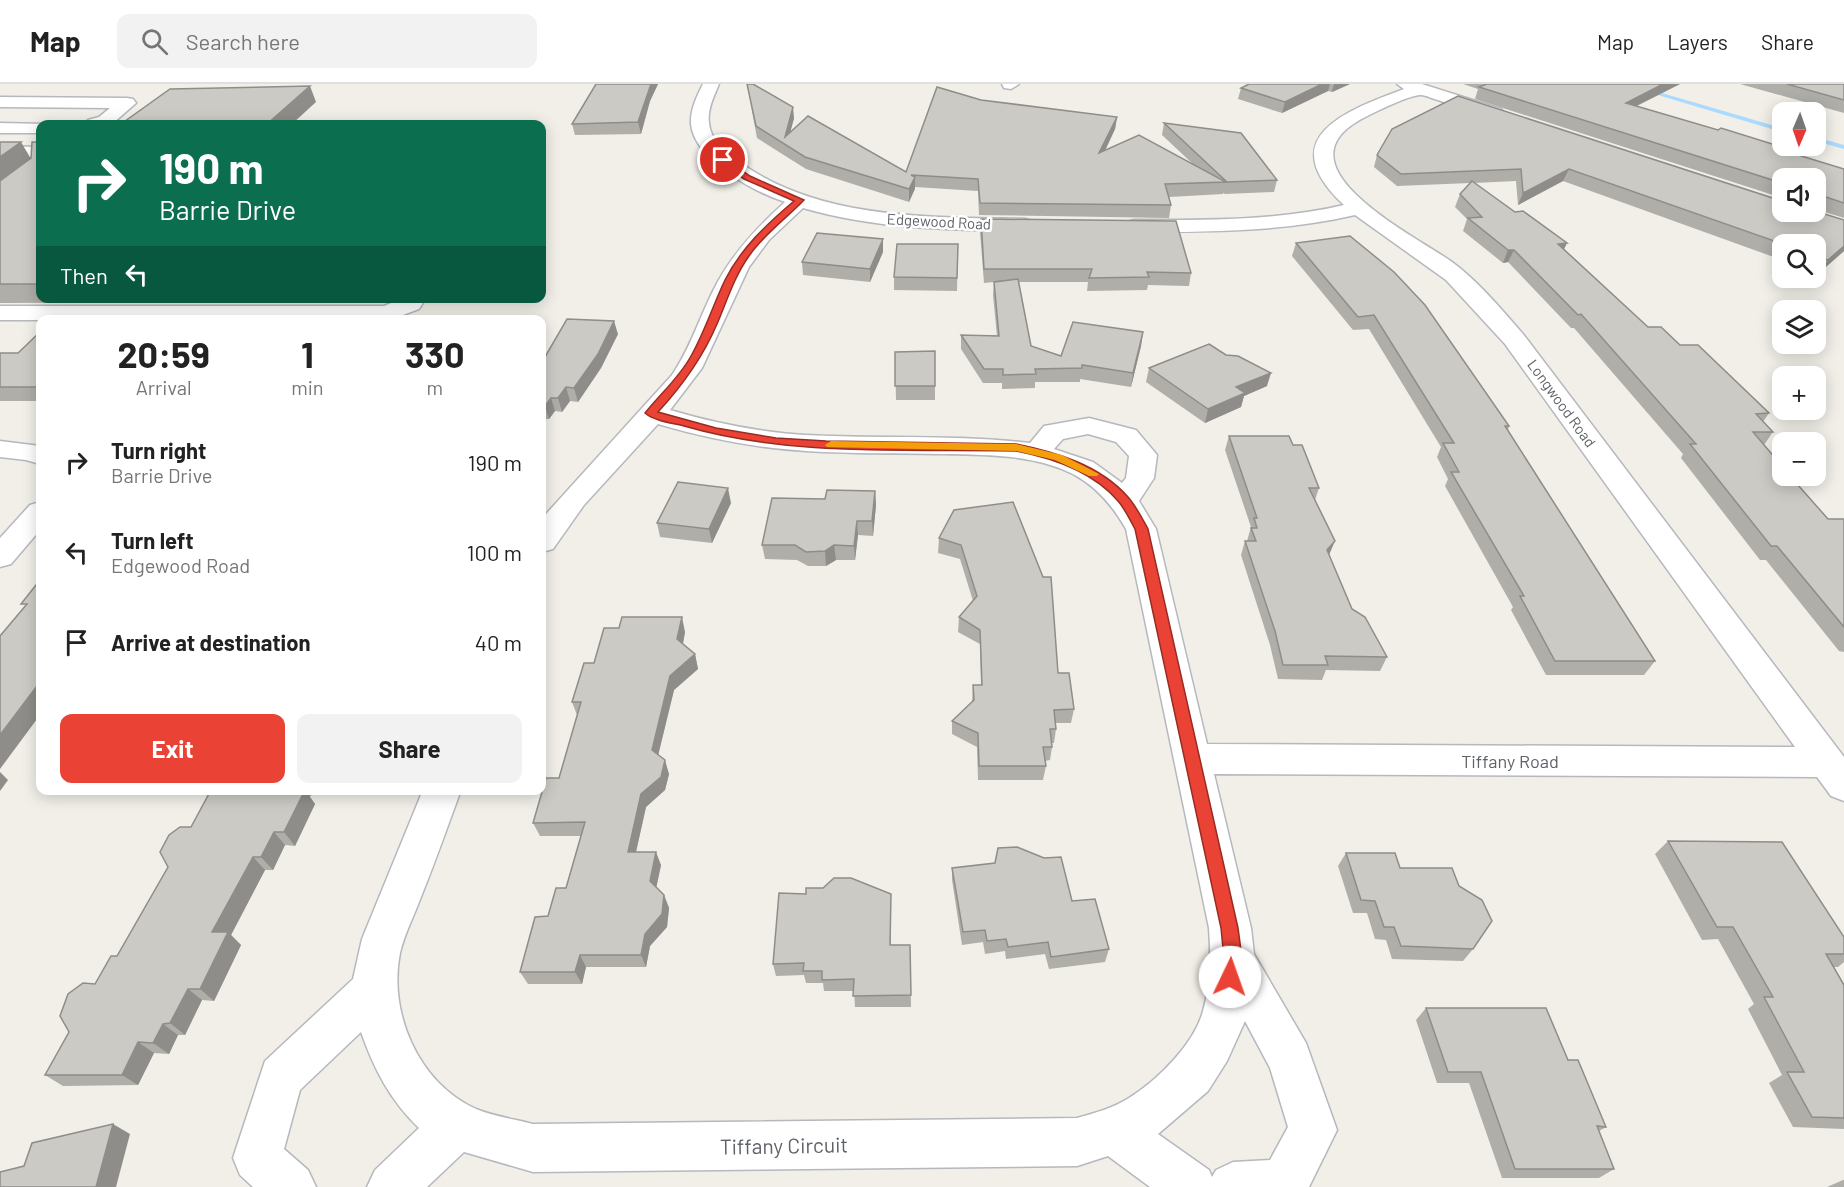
<!DOCTYPE html>
<meta charset="utf-8">
<style>
:root{--surface:#fff;--page:#f2f2f2;--text:#222;--muted:#767676;--line:#e0e0e0;--accent:#ea4335}
body{margin:0;font-family:Barlow,sans-serif;background:var(--page);color:var(--text);height:100vh;display:flex;flex-direction:column;font-size:22px;white-space:nowrap}
*{box-sizing:border-box;margin:0}
p{font-size:20px;color:var(--muted)}
.icon{flex:none;width:33px;height:33px;fill:none;stroke:currentColor;stroke-width:2;stroke-linecap:round;stroke-linejoin:round}
.map{position:relative;flex:1;overflow:hidden}
.drawer{position:absolute;left:36px;top:231px;width:510px;height:480px;display:flex;flex-direction:column;background:var(--surface);border-radius:12px;box-shadow:0 3px 15px #0003}
.drawer>*{flex:none}
.hud{position:absolute;left:36px;top:36px;width:510px;height:183px;border-radius:12px;box-shadow:0 3px 15px #0003;background:#0b6e4f;color:#fff;overflow:hidden}
.needle{width:39px;rotate:182deg}
.fabs{position:absolute;left:1772px;top:18px;display:grid;gap:12px}
.fabs a{display:grid;place-items:center;width:54px;height:54px;border-radius:12px;background:var(--surface);box-shadow:0 3px 15px #0003;font-size:30px}
.pin{position:absolute;display:grid;place-items:center;width:51px;height:51px;color:#fff;margin:-26px;border:3px solid #fff;border-radius:50%;box-shadow:0 2px 6px #0007}
.me{position:absolute;width:66px;margin:-33px;rotate:3deg;stroke-linejoin:round;filter:drop-shadow(0 0 4px #0008)}
.turn{display:flex;align-items:center;gap:21px;height:126px;padding:0 24px;font-size:27px}
.turn .icon{width:78px;height:78px;stroke-width:2.5}
.turn b{display:block;font-size:42px;line-height:51px}
.then{display:flex;align-items:center;height:57px;padding:0 24px;background:#0003;gap:12px;font-size:22px}
.eta{display:flex;justify-content:space-evenly;align-items:center;height:102px;text-align:center}
.eta b{font-size:36px;font-weight:700;line-height:42px}
.action{display:flex;gap:12px;margin-top:auto;padding:12px 24px}
.action a{flex:1;height:69px;border-radius:12px;background:var(--accent);color:#fff;font-size:24px;font-weight:700;line-height:69px;text-align:center}
.action a+a{background:var(--page);color:var(--text)}
ul{padding:0;list-style:none}
li{display:flex;align-items:center;gap:18px;height:90px;padding:0 24px}
li div{flex:1}
li b{display:block;font-size:22px}
li em{font-style:normal}
header{display:flex;align-items:center;gap:36px;box-sizing:border-box;height:84px;padding:0 30px;background:var(--surface);border-bottom:2px solid var(--line)}
header strong{font-size:28px}
nav{display:flex;gap:33px;margin-inline-start:auto;font-size:21px}
.search{width:420px;height:54px;background:var(--page);display:flex;align-items:center;gap:15px;box-sizing:border-box;padding:0 21px;border-radius:12px;color:var(--muted);font-size:22px}
.map>svg:first-child{display:block}
.lines{fill:none;stroke-linecap:round;stroke-linejoin:round}
.stream{fill:#aadaff;fill-rule:evenodd}
.minor-casing{stroke:#b5b8bc;stroke-width:3}
.minor{fill:#fff;fill-rule:evenodd}
.wall{fill:#afaea9}
.shaded-wall{fill:#8f8d8a}
.building{fill:#cccac5;stroke:#8f8d8a;stroke-width:1.5}
.route{fill:#ea4335;stroke:#982c22;stroke-width:1.5}
.slow{fill:#f59e0b}
.labels{text-anchor:middle;dominant-baseline:central;stroke-width:5;stroke-linejoin:round;paint-order:stroke}
.far-street-label{font-size:15px;fill:#5f6368;stroke:#fff}
.street-label{font-size:18px;fill:#5f6368;stroke:#fff}
.near-street-label{font-size:21px;fill:#5f6368;stroke:#fff}
</style>
<header>
<strong>Map</strong>
<div class="search"><svg class="icon" aria-label="search" viewBox="0 0 24 24"><circle cx="10" cy="10" r="6"/><path d="M15 15l6 6"/></svg>Search here</div>
<nav><a>Map</a><a>Layers</a><a>Share</a></nav>
</header>
<div class="map">
<svg width="1844" height="1103" viewBox="0 0 1844 1103">
<rect width="100%" height="100%" fill="#f1efe8"/>
<g class="lines">
<!-- stream -->
<g class="stream">
<path d="M1621,0H1631L1782,44V48Z"/>
<path d="M1815,53L1844,61V65L1815,57Z"/>
</g>
<defs>
<g id="minor">
<path d="M703,0H719C714,12 707,26 709,39C711,59 728,70 742,80C823,136 930,133 1025,135L1032,137L1035,141L1032,145L1025,147C951,146 875,145 803,124L769,156L749,183L702,284L670,326C714,339 759,348 805,351C880,355 955,350 1030,359L1044,342L1089,334L1136,346L1157,371L1154,394L1139,417L1156,445L1207,660L1795,663L1505,260L1446,196L1355,131C1282,148 1208,148 1134,148L1127,146L1124,142L1127,138L1134,136C1204,136 1276,137 1344,121C1272,54 1345,27 1404,5L1397,0H1422L1501,25L1504,29L1501,33L1495,34C1476,29 1457,22 1438,16C1433,15 1426,11 1421,11C1411,10 1368,31 1358,37C1277,85 1418,153 1452,178C1479,198 1501,225 1523,250L1844,673V717L1831,712L1817,693L1214,690L1251,844L1254,870L1306,959L1337,1046L1309,1103H1150L1108,1072L1077,1082L533,1088L464,1068L427,1103H367L375,1086L419,1044C390,1016 374,985 361,948L300,1006L284,1065L308,1086L316,1103H253L240,1091L233,1074L265,977L353,895L362,855L423,706H461C447,744 434,781 419,818C413,834 404,851 400,869C388,928 418,999 476,1025C493,1032 514,1035 533,1040L1077,1034C1095,1029 1113,1024 1129,1014C1157,997 1195,959 1203,927C1211,900 1211,871 1209,844L1126,445C1113,422 1097,403 1073,390C1034,370 986,371 943,370C897,369 852,370 806,367C756,364 706,354 658,340L584,421L553,465L542,468V436L547,429L672,291C690,265 699,235 713,207C730,172 756,144 785,118C755,108 695,77 691,40C690,26 697,12 703,0ZM1088,350L1116,358L1129,372L1126,394L1122,399L1093,378L1054,365L1063,355ZM1245,937L1270,984L1288,1043L1270,1076L1233,1078L1216,1086L1212,1093L1209,1086L1158,1050L1208,1007L1227,977Z"/>
<path d="M1002,0H1019L1011,5L1004,4Z"/>
<path d="M0,13L127,14L133,15L136,19L112,40H85L88,36L99,33L110,24L0,23Z"/>
<path d="M0,39L46,40H40V49H0Z"/>
<path d="M0,62L40,63V73L0,74Z"/>
<path d="M403,214H426L419,225L389,236H0V222H384Z"/>
<path d="M0,357L40,362V380L26,376L0,373Z"/>
<path d="M40,418V446L11,480L0,483V454L30,421Z"/>
</g>
</defs>
<!-- minor casing -->
<use href="#minor" class="minor-casing"/>
<!-- minor -->
<use href="#minor" class="minor"/>
</g>
<!-- wall -->
<g class="wall">
<path d="M596,0H658L650,17L641,50L575,51L572,40Z"/>
<path d="M747,0L794,34L790,48L906,88L981,16L1117,33L1115,45L1105,67L1194,81L1162,51L1164,39L1277,96L1274,108L1225,110L1223,109V110L1169,113L1171,121L1169,134L979,131L978,107L915,103L909,118L806,85L757,54Z"/>
<path d="M1249,0H1350L1332,8L1328,7L1282,29L1238,15L1241,4Z"/>
<path d="M1463,0H1680L1637,22L1844,85V134L1815,125V94H1782V114L1475,15L1478,5Z"/>
<path d="M1740,0H1844V29Z"/>
<path d="M1392,45L1782,117L1844,167L1819,189L1815,188V160H1782V176L1563,97L1518,121L1516,97L1474,99L1515,128L1567,159L1564,165L1648,243L1680,261L1769,329L1763,338L1773,348L1764,361L1828,435H1844V568L1839,567L1766,476H1760L1681,374L1683,370L1574,244H1571L1508,178L1503,179L1463,147L1467,135L1455,123L1460,110L1470,99L1397,102L1374,83L1377,71Z"/>
<path d="M0,58L31,74L40,58V214H396L389,218L0,219Z"/>
<path d="M981,135L1191,189L1189,202L1148,201L1147,206L1087,207L1088,198H1019L1031,262L1061,272L1143,248L1141,262L1131,303L1080,295V298H1035V304L1002,305V299H983L961,265V251L997,252L993,211L994,198L984,199L980,148Z"/>
<path d="M1296,159L1509,342L1508,346L1655,577L1644,591H1546L1511,526L1513,523L1445,402L1448,395L1437,373L1441,363L1369,245L1353,246L1292,172Z"/>
<path d="M958,160L957,207L894,206V193Z"/>
<path d="M883,168L870,198L803,191L802,178Z"/>
<path d="M40,248V317H0V269H18Z"/>
<path d="M618,250L601,284L578,318L570,317L562,328L555,327L549,335H543L542,337V278Z"/>
<path d="M935,267V316H896L895,268Z"/>
<path d="M1149,284L1267,302L1244,312L1241,323L1205,339L1146,298Z"/>
<path d="M1229,352L1293,361L1319,404L1315,416L1329,472L1352,525L1387,573L1380,587L1326,586L1322,596L1278,595L1270,561L1241,471L1245,457H1247L1251,443L1225,366Z"/>
<path d="M875,407L876,421L873,452L858,451L855,476H836L826,482H808L797,476L765,475L762,461L825,415Z"/>
<path d="M731,419L712,459L660,453L657,439Z"/>
<path d="M954,426L1058,589L1074,625L1071,639H1056V645L1054,659H1051L1052,663L1050,676L1045,677L1046,682L1043,696H978L977,663L952,650V637L972,618L973,601H981L980,560L958,548L959,533L973,517L960,475L938,469L939,454Z"/>
<path d="M685,548L683,560L695,570L698,585L674,606L658,671L669,690L665,706L646,723L636,768L661,781L656,803L664,811L669,824L667,843L650,862L646,883H586L582,900H528L520,888L548,832L566,804L581,752H540L533,739L559,694L577,631L572,618L594,579Z"/>
<path d="M310,713L315,720L295,762L285,761L273,786H265L231,851L241,861L214,917L202,916L185,951H178L169,970L154,969L138,1001L63,1002L45,991L95,900L117,872L191,743Z"/>
<path d="M1668,757L1844,853V878L1838,883H1833L1844,901V1045L1793,1043L1769,999L1782,991L1748,925L1754,920L1718,855L1702,856L1655,770Z"/>
<path d="M1346,769L1400,784L1473,865L1463,877L1392,875L1386,856L1375,855L1367,829H1353L1338,782Z"/>
<path d="M952,784L1072,817L1109,865L1105,878L1049,885L1045,870L1006,875L1005,867L985,870L983,858L962,861L952,796Z"/>
<path d="M891,810V861H910L911,923H855L854,907H824L823,899H806L804,891L776,892L773,880Z"/>
<path d="M1426,924L1568,976L1606,1043L1599,1047L1614,1085L1599,1094H1502L1469,999H1437L1416,936Z"/>
<path d="M1843,1096H1844V1103H1827Z"/>
</g>
<!-- shaded-wall -->
<g class="shaded-wall">
<path d="M651,0H658L650,17L641,50L638,38Z"/>
<path d="M1322,0H1330L1328,7L1282,29L1285,18Z"/>
<path d="M1334,0H1350L1332,8Z"/>
<path d="M1663,0H1680L1620,30L1626,19Z"/>
<path d="M310,2L316,18L292,40H267Z"/>
<path d="M793,23L794,34L787,61L785,53Z"/>
<path d="M1117,33L1115,45L1098,81L1099,69Z"/>
<path d="M21,58L31,75L0,99V73Z"/>
<path d="M1569,85L1563,97L1518,121L1523,109Z"/>
<path d="M915,93V105L909,118V105Z"/>
<path d="M883,155V168L870,198V185Z"/>
<path d="M1567,159L1561,171L1558,160Z"/>
<path d="M1844,162V167L1819,189L1828,176Z"/>
<path d="M1508,166H1514L1508,178L1503,179Z"/>
<path d="M388,214H396L389,218Z"/>
<path d="M614,237L618,250L601,284L578,318L574,304Z"/>
<path d="M1143,248L1141,262L1131,303L1133,289Z"/>
<path d="M1271,289L1267,302L1244,312L1241,323L1205,339L1208,325L1236,303Z"/>
<path d="M566,303L570,317L562,328L558,314Z"/>
<path d="M551,314L555,327L549,335L545,322Z"/>
<path d="M728,404L731,419L712,459L709,445Z"/>
<path d="M875,407L876,421L873,452L872,437Z"/>
<path d="M857,437L858,451L855,476L854,462Z"/>
<path d="M1335,457L1329,471L1327,466Z"/>
<path d="M834,461L836,476L826,482L825,467Z"/>
<path d="M682,533L685,548L681,569L677,555Z"/>
<path d="M695,570L698,585L674,606L656,680L652,666L670,592Z"/>
<path d="M40,598V631L0,685V651Z"/>
<path d="M665,676L669,690L665,706L646,723L633,781L628,768L641,710Z"/>
<path d="M0,688L8,696L0,707Z"/>
<path d="M296,706H313L310,713L315,720L295,762L284,748Z"/>
<path d="M274,748L285,761L273,786L261,773Z"/>
<path d="M656,768L661,781L655,810L650,797Z"/>
<path d="M253,773L265,786L231,851L241,861L214,917L200,905L212,848Z"/>
<path d="M664,811L669,824L667,843L650,862L646,883L641,871L645,850Z"/>
<path d="M580,871L586,883L582,900L575,888Z"/>
<path d="M188,905L202,916L185,951L170,939Z"/>
<path d="M163,940L178,951L169,970L153,959Z"/>
<path d="M138,958L154,969L138,1001L122,991Z"/>
<path d="M113,1040L130,1050L116,1103H96Z"/>
</g>
<!-- building -->
<g class="building">
<path d="M596,0H651L638,38L572,40Z"/>
<path d="M747,0H753L793,23L785,53L808,32L906,88L937,3L981,16L1117,33L1099,69L1139,51L1226,98L1165,100L1171,121L980,119L978,95L911,91L915,93L909,105L805,73L756,42Z"/>
<path d="M1249,0H1322L1285,18L1241,4Z"/>
<path d="M1487,0H1663L1626,19L1718,46L1721,44L1769,59L1801,70L1798,71L1844,85V119L1823,112H1815V94H1782V99L1479,3Z"/>
<path d="M1787,0H1844V16Z"/>
<path d="M310,2L267,40H121L170,5Z"/>
<path d="M1458,12L1782,117V128L1815,127L1844,136V162L1828,176L1815,172V160H1783L1569,85L1523,109L1521,85L1401,90L1377,71L1392,45Z"/>
<path d="M1164,39L1241,49L1277,96L1227,98Z"/>
<path d="M0,58H21L0,73Z"/>
<path d="M32,58H40V200H0V97L31,74Z"/>
<path d="M1472,97L1515,128L1523,127L1567,159L1558,160L1648,243H1661L1680,261H1698L1769,329L1756,330L1773,348H1753L1782,382V392H1790L1828,435H1844V543L1777,462H1771L1690,360H1696L1581,230L1578,231L1514,166H1508L1468,134L1482,133L1460,110Z"/>
<path d="M981,135L1176,137L1191,189L1147,188L1149,193L1089,194L1092,185H984Z"/>
<path d="M817,149L883,155L870,185L802,178Z"/>
<path d="M1350,152L1394,188L1425,221L1509,342H1505L1655,577H1555L1520,512H1524L1451,388H1459L1443,359H1454L1374,231L1358,233L1296,159Z"/>
<path d="M897,160H958L957,194L894,193Z"/>
<path d="M1018,195L1031,262L1061,272L1073,238L1143,248L1133,289L1082,281V284L1035,285L1036,290L1003,291V285H984L961,251L999,252L994,198Z"/>
<path d="M567,235L614,237L598,270L574,304L566,303L558,314H551L545,322L542,321V278Z"/>
<path d="M40,248V303H0V269H18Z"/>
<path d="M1209,260L1226,271L1238,272L1271,289L1236,303L1245,309L1208,325L1149,284Z"/>
<path d="M935,267V302H895V268Z"/>
<path d="M1229,352H1289L1293,361H1302L1319,404H1309L1335,457L1327,466L1352,525L1365,533L1387,573L1325,572L1328,581H1283L1275,547L1245,457H1256L1251,444H1257L1254,434H1257Z"/>
<path d="M678,398L728,404L709,445L657,439Z"/>
<path d="M827,406L875,407L872,437H857L854,462L834,461L825,467L806,468L795,461H762L772,414L825,415Z"/>
<path d="M1013,418L1043,493H1051L1058,589H1069L1074,625L1054,626L1056,645H1050L1052,663H1043L1046,682H979L978,649L952,637L974,616L973,601H982L980,546L959,533L977,512L961,461L939,454L954,426Z"/>
<path d="M40,496V598L0,651V552L27,520H21Z"/>
<path d="M622,533H682L677,555L695,570L670,592L652,666L665,676L661,693L641,710L628,768H656L650,797L664,811L662,830L645,850L641,871H580L575,888H520L535,833L548,832L556,804H566L585,738L533,739L546,694H559L581,618H572L584,579H594L604,544H619Z"/>
<path d="M211,706H305L284,748H274L261,773H253L212,848H228L200,905H188L170,939L163,940L153,959L138,958L122,991H45L69,948L60,932L68,910L83,899L95,900L111,872H117L168,783L160,768L169,751L180,743H191Z"/>
<path d="M1668,757L1782,758L1844,853V870H1826L1844,901V1034L1812,1033L1787,988H1804L1764,913H1773L1733,843H1717Z"/>
<path d="M1017,763L1044,774L1061,773L1072,817L1095,815L1109,865L1051,873L1048,858L1008,863L1006,855L987,857L985,846L963,848L952,784L995,779L998,764Z"/>
<path d="M1346,769H1395L1400,784H1452L1459,802L1482,816L1492,837L1473,865L1401,862L1394,843H1384L1375,817L1361,816Z"/>
<path d="M834,794H851L891,810L890,861H910L911,911L853,912L854,895L822,896V887H803L804,879L773,880L779,809L806,810V804H823Z"/>
<path d="M1426,924H1546L1568,976H1578L1606,1043L1597,1042L1614,1085H1515L1481,988H1448Z"/>
<path d="M113,1040L96,1103H0V1088L24,1082L32,1059Z"/>
</g>
<!-- route -->
<path class="route" d="M721,75H726L750,92L804,116C786,135 764,150 749,172C734,193 727,217 717,240C703,273 683,301 658,328L716,344L776,354L826,357L1016,360C1056,368 1100,381 1128,413C1136,422 1142,434 1148,445L1238,844L1242,874L1236,899L1230,902L1224,899L1221,893L1224,874L1221,844L1135,445C1130,436 1125,425 1118,417C1093,388 1053,374 1016,367C905,365 791,373 684,342C672,339 654,337 645,329C661,309 679,294 691,272C705,247 713,221 725,196C741,164 767,140 794,117L744,95L721,78Z"/>
<!-- slow -->
<path class="slow" d="M831,357L1016,360L1062,371L1099,390L1097,392H1089L1055,376L1016,367L827,363L825,361Z"/>
<g class="labels">
<!-- far-street labels -->
<g class="far-street-label">
<text transform="translate(939 137) rotate(3)">Edgewood Road</text>
<text transform="translate(1562 319) rotate(54)">Longwood Road</text>
</g>
<!-- street labels -->
<g class="street-label">
<text x="1510" y="677">Tiffany Road</text>
</g>
<!-- near-street labels -->
<g class="near-street-label">
<text transform="translate(784 1061) rotate(-1)">Tiffany Circuit</text>
</g>
</g>
</svg>
<div class="fabs">
<a><svg class="needle" viewBox="-14 -14 28 28"><path d="M0-13l5 13h-10z" fill="#e53935"/><path d="M0 13l5-13h-10z" fill="#767676"/></svg></a>
<a><svg class="icon" aria-label="sound" viewBox="0 0 24 24"><path d="M4 9h4l5-4v14l-5-4H4zM17 9q2 3 0 6"/></svg></a>
<a><svg class="icon" aria-label="search" viewBox="0 0 24 24"><circle cx="10" cy="10" r="6"/><path d="M15 15l6 6"/></svg></a>
<a><svg class="icon" aria-label="layers" viewBox="0 0 24 24"><path d="M12 4l9 5-9 5-9-5zM3 14l9 5 9-5"/></svg></a>
<a>+</a>
<a>−</a>
</div>
<div class="pin" style="left:723px;top:76px;background:#d93025"><svg class="icon" aria-label="arrive" viewBox="0 0 24 24"><path d="M6 21V4h12l-3 4 3 4H6"/></svg></div>
<svg class="me" style="left:1230px;top:893px" viewBox="-20 -20 40 40"><circle r="19" fill="#fff"/><path d="M0-13L10 11 0 6-10 11z" fill="#ea4335"/></svg>
<div class="hud">
<div class="turn"><svg class="icon" aria-label="right" viewBox="0 0 24 24"><path d="M7 20v-9h11M14 6l5 5-5 5"/></svg><div><b>190 m</b>Barrie Drive</div></div>
<div class="then">Then<svg class="icon" aria-label="left" viewBox="0 0 24 24"><path d="M17 20v-9H6M10 6l-5 5 5 5"/></svg></div>
</div>
<section class="drawer">
<div class="eta">
<div><b>20:59</b><p>Arrival</p></div>
<div><b>1</b><p>min</p></div>
<div><b>330</b><p>m</p></div>
</div>
<ul>
<li><svg class="icon" aria-label="right" viewBox="0 0 24 24"><path d="M7 20v-9h11M14 6l5 5-5 5"/></svg><div><b>Turn right</b><p>Barrie Drive</p></div><em>190 m</em></li>
<li><svg class="icon" aria-label="left" viewBox="0 0 24 24"><path d="M17 20v-9H6M10 6l-5 5 5 5"/></svg><div><b>Turn left</b><p>Edgewood Road</p></div><em>100 m</em></li>
<li><svg class="icon" aria-label="arrive" viewBox="0 0 24 24"><path d="M6 21V4h12l-3 4 3 4H6"/></svg><div><b>Arrive at destination</b></div><em>40 m</em></li>
</ul>
<div class="action"><a>Exit</a><a>Share</a></div>
</section>
</div>
